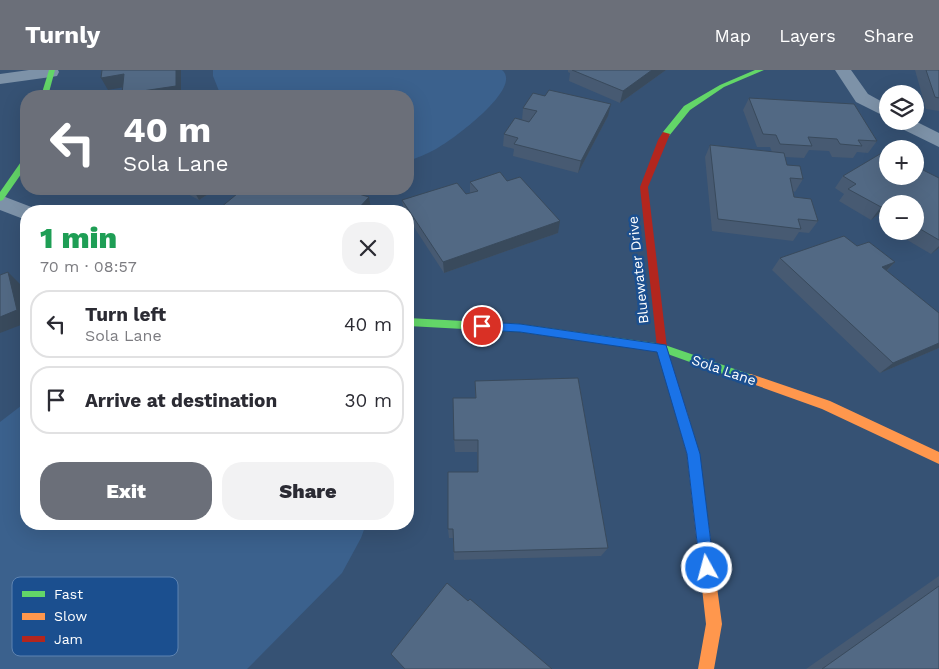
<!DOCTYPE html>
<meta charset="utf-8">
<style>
:root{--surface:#fff;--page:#f2f2f3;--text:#2b2b33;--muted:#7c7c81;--line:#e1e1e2;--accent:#6b6f79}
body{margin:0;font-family:"Work Sans",sans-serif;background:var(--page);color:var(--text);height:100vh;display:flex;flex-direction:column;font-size:19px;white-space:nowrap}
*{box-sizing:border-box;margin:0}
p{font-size:16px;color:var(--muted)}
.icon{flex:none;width:28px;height:28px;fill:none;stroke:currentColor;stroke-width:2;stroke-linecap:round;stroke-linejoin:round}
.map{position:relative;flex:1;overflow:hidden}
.details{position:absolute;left:20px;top:135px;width:394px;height:325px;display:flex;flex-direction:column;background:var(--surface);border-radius:20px;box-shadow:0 5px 20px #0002}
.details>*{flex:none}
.top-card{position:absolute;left:20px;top:20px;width:394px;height:105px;border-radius:20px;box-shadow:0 5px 20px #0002;background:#6b6f79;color:#fff;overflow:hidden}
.controls{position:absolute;left:879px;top:15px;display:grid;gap:10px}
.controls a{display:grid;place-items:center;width:45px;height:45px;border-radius:50%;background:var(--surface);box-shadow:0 5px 20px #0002;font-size:25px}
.pin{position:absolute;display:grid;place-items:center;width:42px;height:42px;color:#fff;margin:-21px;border:2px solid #fff;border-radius:50%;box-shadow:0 1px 5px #0007}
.me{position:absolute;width:55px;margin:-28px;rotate:353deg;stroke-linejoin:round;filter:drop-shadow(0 0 4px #0008)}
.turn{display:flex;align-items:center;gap:18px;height:105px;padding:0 20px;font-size:22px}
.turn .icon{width:65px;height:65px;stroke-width:2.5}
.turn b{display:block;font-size:35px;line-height:42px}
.round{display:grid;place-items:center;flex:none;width:52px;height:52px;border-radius:20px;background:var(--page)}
.headline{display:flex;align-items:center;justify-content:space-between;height:85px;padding:0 20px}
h1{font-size:30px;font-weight:800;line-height:38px;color:#1e9e55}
.primary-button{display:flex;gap:10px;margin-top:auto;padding:10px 20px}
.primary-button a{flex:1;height:58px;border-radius:20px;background:var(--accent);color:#fff;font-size:20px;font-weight:800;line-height:58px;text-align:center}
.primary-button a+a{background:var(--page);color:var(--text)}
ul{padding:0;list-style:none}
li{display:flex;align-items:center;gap:15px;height:68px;margin:0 10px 8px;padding:0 10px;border:2px solid var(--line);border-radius:20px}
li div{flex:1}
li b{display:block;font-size:19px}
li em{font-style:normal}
header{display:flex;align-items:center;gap:30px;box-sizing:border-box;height:70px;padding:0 25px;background:var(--accent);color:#fff}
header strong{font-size:24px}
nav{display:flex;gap:28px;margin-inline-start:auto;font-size:18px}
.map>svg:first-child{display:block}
.water{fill:#3b618d}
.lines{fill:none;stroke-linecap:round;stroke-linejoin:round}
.street{fill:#7d92a8;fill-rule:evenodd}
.fast{fill:#63d668;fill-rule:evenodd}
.slow{fill:#ff974d;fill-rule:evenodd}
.jam{fill:#b3261e;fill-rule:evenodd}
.wall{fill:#475a72}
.shaded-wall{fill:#394a5c}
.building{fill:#526984;stroke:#394a5c}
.route{fill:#1a73e8;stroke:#114b97}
.labels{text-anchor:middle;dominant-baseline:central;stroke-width:5;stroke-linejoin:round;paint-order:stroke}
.street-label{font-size:14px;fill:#fff;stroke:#1b4f8f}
.key{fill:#1b4f8f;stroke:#5f84b1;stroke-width:1}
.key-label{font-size:14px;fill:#fff}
</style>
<header>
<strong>Turnly</strong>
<nav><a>Map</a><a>Layers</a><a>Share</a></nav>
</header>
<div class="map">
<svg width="939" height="599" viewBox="0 0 939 599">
<rect width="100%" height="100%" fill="#365274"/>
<!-- water -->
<g class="water">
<path d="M213,0H502C524,18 451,71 436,79C427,84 417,88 408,91V26H221L213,6Z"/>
<path d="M26,332V454H366L361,468L342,503L247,599H0V352Z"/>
</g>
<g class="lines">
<!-- street -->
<g class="street">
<path d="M29,0H58L59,2L57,6L51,7L0,14V4Z"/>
<path d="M835,0H851L868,24L888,35V48L856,32Z"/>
<path d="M892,51H915L939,63V77L894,55Z"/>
<path d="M0,125L34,138L36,141H26V150L0,140Z"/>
</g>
<!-- fast -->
<g class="fast">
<path d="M49,0H55L48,26H41Z"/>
<path d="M755,0H764L724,17L690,40L669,66H663V62L684,36L720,15Z"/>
<path d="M23,89H26V97L3,130L0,131V122Z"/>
<path d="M408,248L520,254L662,274L755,306L757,309L755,312L751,314L662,282L520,262L408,256Z"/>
</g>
<!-- slow -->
<g class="slow">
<path d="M751,304L830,331L939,382V394L822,339L747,312L745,309L747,306Z"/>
<path d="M681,337L685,338L687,342L699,384L722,554L714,599H698L706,554L687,384L675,342L677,338Z"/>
</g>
<!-- jam -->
<path class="jam" d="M663,62L670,64L648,117L667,278L687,342L685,346L681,347L677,346L675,342L657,278L640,117L658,70Z"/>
</g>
<!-- wall -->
<g class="wall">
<path d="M568,0H666L620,33L569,11L570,3L568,2Z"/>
<path d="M915,0H939V41L926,39Z"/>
<path d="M749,28L877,71L868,83L857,82L853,88L832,87L829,81L809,80L804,88L785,87L787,95L803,109L795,122L793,121L794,127L818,151L809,163L799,162L793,171L712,161L705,87L710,75L772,82L770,77H757L743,40Z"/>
<path d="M523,38L608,46L578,103L513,86L514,79L503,76L504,64L522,50Z"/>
<path d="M843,106L939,108V178L931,184L897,164L900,161H915V134H888V148L880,143L871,150L839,131L844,124L835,118Z"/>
<path d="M507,111L558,163L444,203L408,148V141H404L402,130L466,124L470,123V112Z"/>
<path d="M156,119H171L164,123Z"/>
<path d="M179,119H216L199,130L180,120Z"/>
<path d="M857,176L895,192L887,201L939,278L880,303L772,200L780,188Z"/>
<path d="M475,311L608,478L601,486L454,490L453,468H449L448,459L478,402L477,382H455L454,370L475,328Z"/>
<path d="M939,506V599H806Z"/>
</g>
<!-- shaded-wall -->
<g class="shaded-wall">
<path d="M176,0H181V26H123L122,24Z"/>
<path d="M652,0H666L620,33L623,21Z"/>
<path d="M124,4L130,16L108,20L101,8Z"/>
<path d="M611,34L608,46L578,103L581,91Z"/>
<path d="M162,119H171L164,123Z"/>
<path d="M193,119H216L199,130Z"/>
<path d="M354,119H361L363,125L352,122Z"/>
<path d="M369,127L371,139L369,141H356Z"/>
<path d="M890,131L880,143L871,150L881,137Z"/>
<path d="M560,151L558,163L444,203L443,192Z"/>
<path d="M939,176V178L931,184Z"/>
<path d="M895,192L883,204L882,197Z"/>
<path d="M8,202L20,214L26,238V253L0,263V247Z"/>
<path d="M939,273V278L880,303L893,293Z"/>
</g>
<!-- building -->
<g class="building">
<path d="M102,0H176V16L122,24L124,4L101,8Z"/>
<path d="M572,0H652L623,21Z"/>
<path d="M926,0H939V28L935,27Z"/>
<path d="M549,20L611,34L581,91L514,74L518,68L504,64L515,48L529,52L537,41L523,38L533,23L545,26Z"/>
<path d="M749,28L854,34L877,71L858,70L862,76L840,74L837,69L808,67L812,76L780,74L776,65L763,64Z"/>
<path d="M710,75L784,83L787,95L800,96L803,109L790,108L794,127L811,129L818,151L798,149L801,159L718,149Z"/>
<path d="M885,81L888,82V106H915V96L939,108V170L915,156V148L917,146L915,145V134H895L890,131L881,137L848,119L856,114L843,106Z"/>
<path d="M500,102L507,111L520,107L560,151L443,192L402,130L457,113L466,124L478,121L470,112Z"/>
<path d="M243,119H354L352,122L369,127L356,141H228L220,138Z"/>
<path d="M844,166L857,176L869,172L895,192L882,197L939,243V273L893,293L780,188Z"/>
<path d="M8,202L17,240L0,247V205Z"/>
<path d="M578,308L608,478L454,482L453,459H448V402H478V370H454L453,328H476L475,311Z"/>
<path d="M447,513L468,531L470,529L552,599H405L391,584Z"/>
<path d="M939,516V599H822Z"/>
</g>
<!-- route -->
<path class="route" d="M482,252L520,254L666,275L700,384L714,498L712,503L707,505L702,503L700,498L687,384L657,282L520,262L482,260L477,256Z"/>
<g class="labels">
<!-- street labels -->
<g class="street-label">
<text transform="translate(638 200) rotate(-96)">Bluewater Drive</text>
<text transform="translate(724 300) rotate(19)">Sola Lane</text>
</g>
</g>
<!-- legend -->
<rect x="12" y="507" width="166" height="79" rx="8" class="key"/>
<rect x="22" y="521" width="23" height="6" fill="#63d668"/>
<rect x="22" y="543" width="23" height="7" fill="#ff974d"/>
<rect x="22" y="566" width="23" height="6" fill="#b3261e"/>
<g class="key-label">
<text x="54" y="529">Fast</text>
<text x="54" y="551">Slow</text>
<text x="54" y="574">Jam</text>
</g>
</svg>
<div class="controls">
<a><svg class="icon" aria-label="layers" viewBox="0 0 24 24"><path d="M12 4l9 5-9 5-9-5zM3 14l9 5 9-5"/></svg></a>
<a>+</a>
<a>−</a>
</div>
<div class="pin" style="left:482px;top:256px;background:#d93025"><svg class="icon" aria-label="arrive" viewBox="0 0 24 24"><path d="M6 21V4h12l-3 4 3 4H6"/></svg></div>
<svg class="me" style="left:707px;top:498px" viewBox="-20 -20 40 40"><circle r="17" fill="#1a73e8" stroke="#fff" stroke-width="3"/><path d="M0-11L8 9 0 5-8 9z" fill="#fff"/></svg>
<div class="top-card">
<div class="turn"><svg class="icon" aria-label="left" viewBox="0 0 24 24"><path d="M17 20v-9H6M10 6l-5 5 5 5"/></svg><div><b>40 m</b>Sola Lane</div></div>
</div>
<section class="details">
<div class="headline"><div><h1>1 min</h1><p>70 m · 08:57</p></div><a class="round"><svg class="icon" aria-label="close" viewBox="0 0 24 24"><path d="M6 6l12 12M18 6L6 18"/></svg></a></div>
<ul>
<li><svg class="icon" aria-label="left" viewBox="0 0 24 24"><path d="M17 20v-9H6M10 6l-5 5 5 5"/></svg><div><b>Turn left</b><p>Sola Lane</p></div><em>40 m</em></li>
<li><svg class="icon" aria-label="arrive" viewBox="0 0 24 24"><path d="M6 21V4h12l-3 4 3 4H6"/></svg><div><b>Arrive at destination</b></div><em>30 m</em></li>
</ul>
<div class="primary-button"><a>Exit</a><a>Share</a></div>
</section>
</div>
